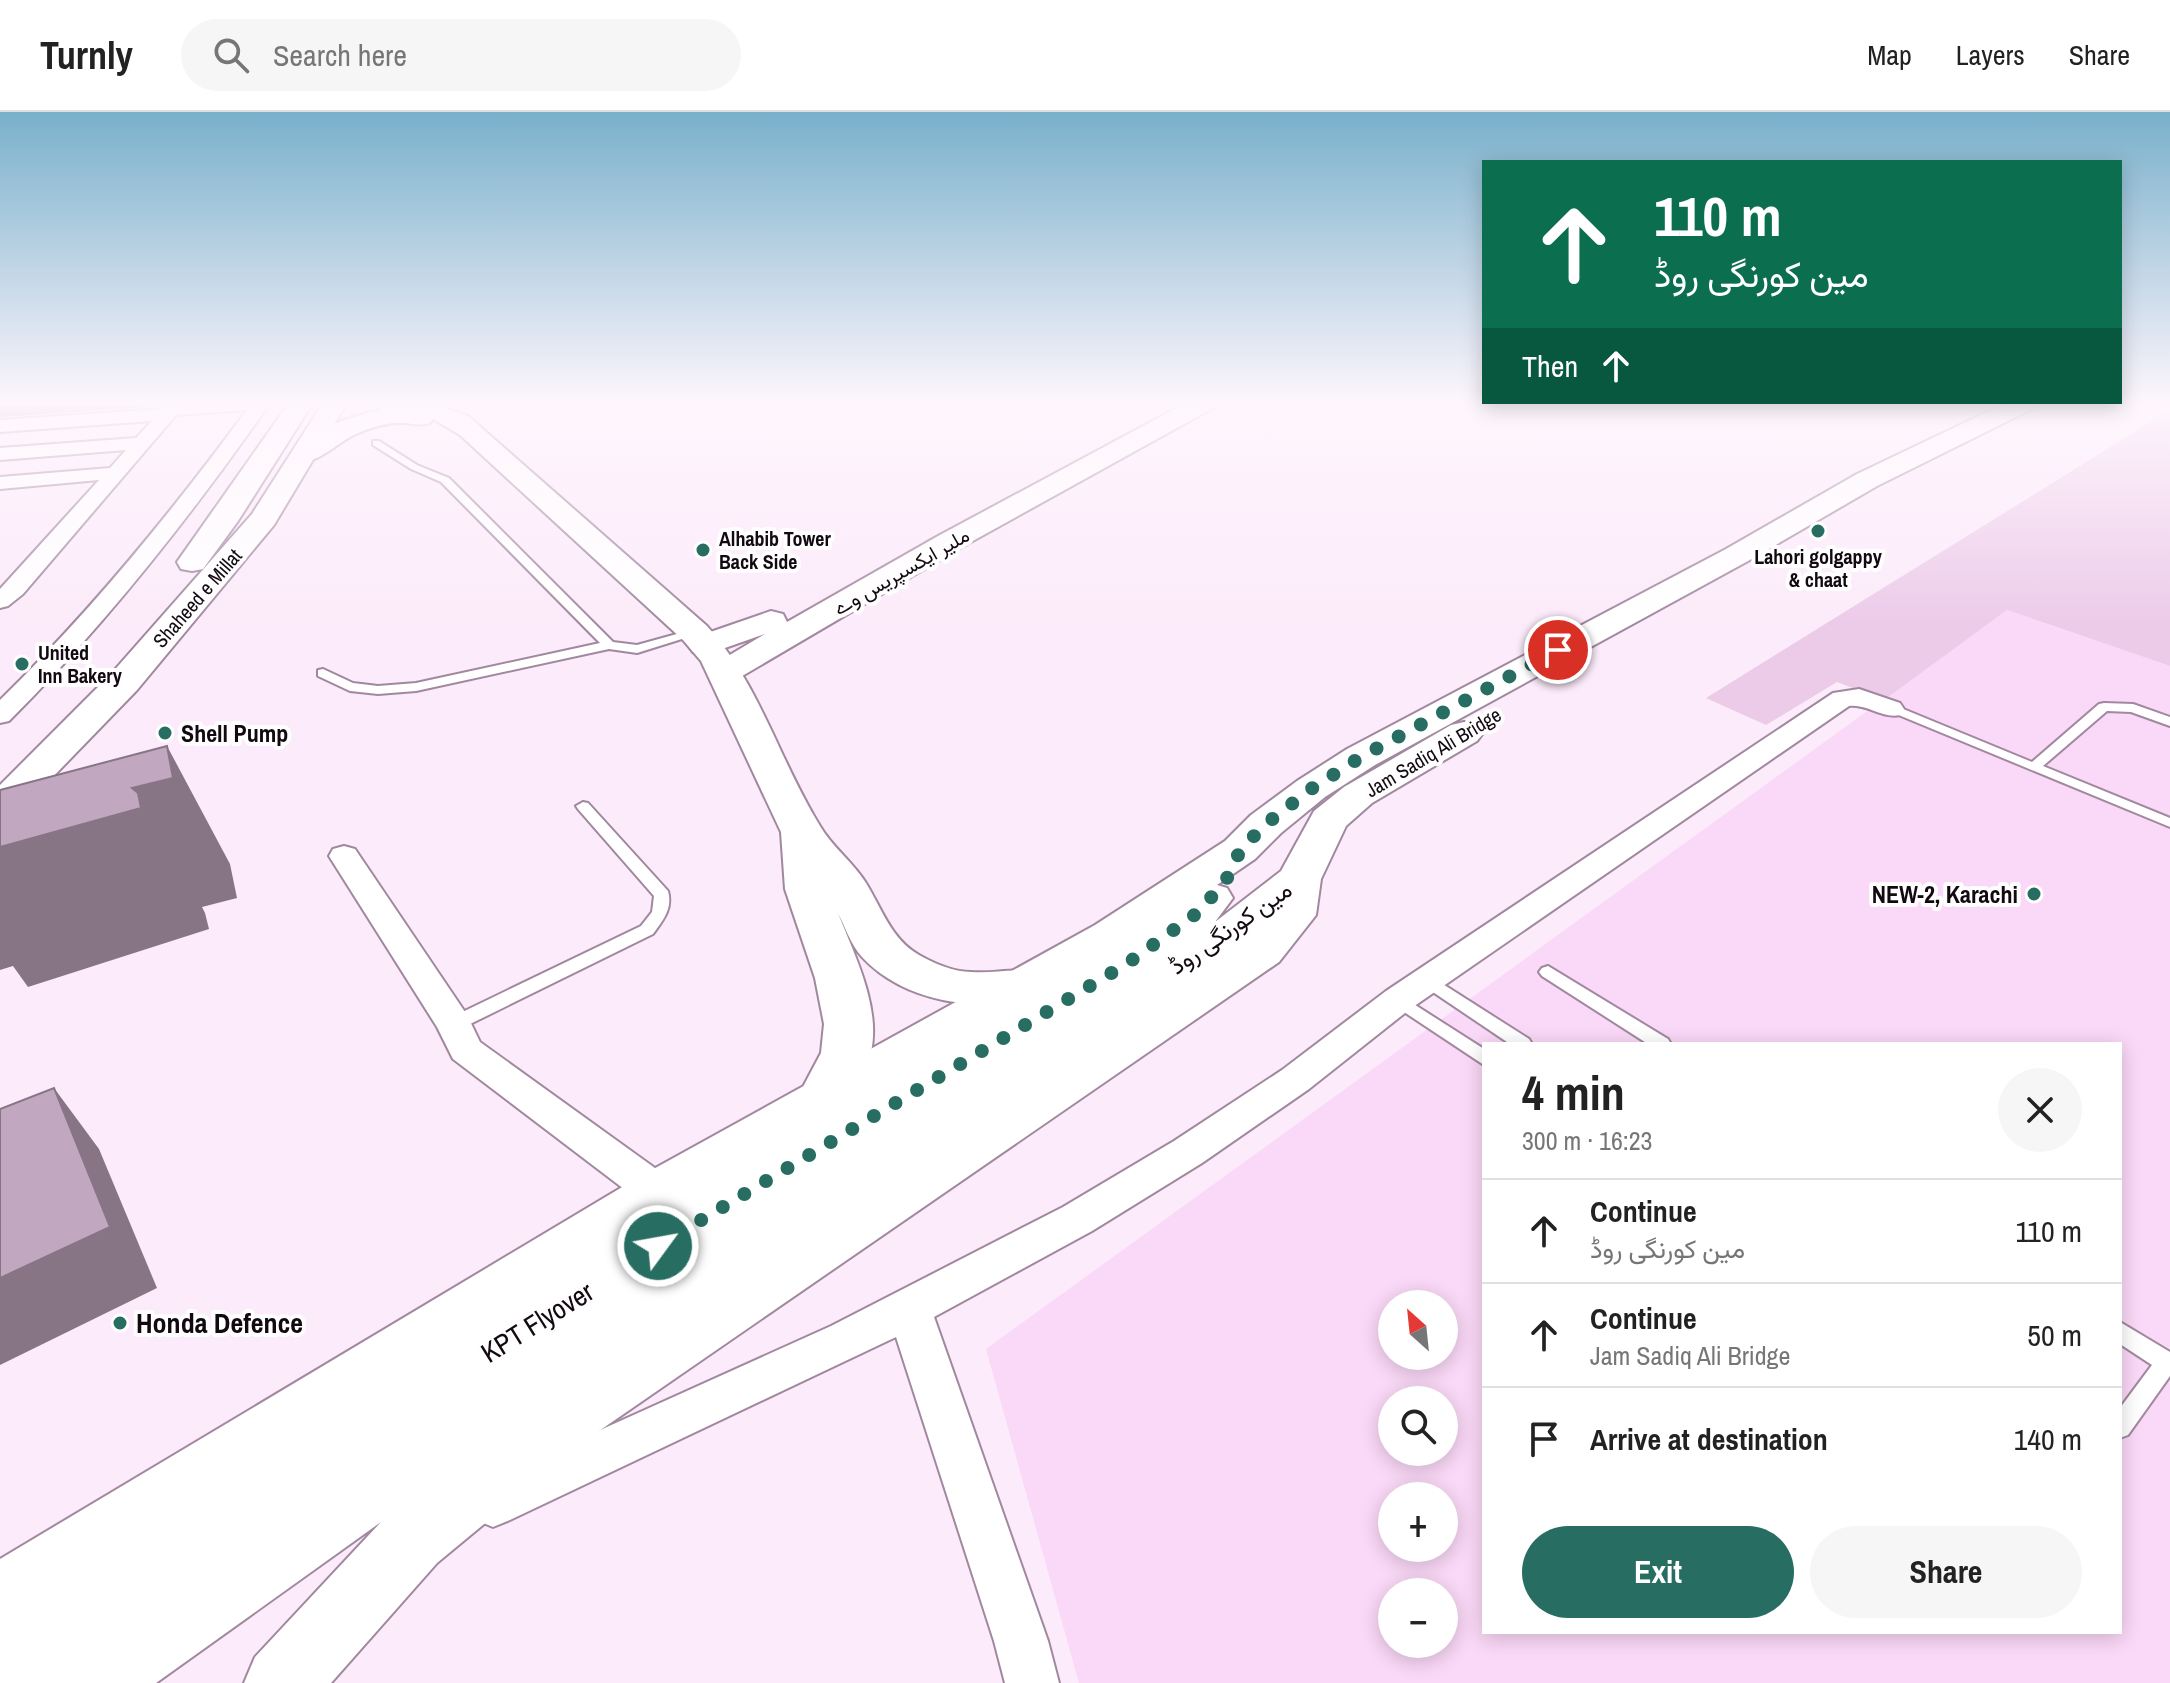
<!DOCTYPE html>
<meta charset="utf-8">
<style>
:root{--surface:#fff;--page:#f6f6f6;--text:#222;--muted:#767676;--line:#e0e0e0;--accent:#276d61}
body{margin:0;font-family:"Archivo Narrow",Vazirmatn,sans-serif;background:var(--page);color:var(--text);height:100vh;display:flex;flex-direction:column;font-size:30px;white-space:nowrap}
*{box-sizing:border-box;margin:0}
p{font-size:26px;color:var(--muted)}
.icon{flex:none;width:44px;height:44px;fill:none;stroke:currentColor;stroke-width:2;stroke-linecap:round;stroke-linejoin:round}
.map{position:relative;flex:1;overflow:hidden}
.panel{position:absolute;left:1482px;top:930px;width:640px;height:592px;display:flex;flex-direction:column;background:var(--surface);border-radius:0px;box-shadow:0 4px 20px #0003}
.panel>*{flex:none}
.guide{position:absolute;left:1482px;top:48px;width:640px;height:244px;border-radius:0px;box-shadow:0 4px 20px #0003;background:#0b6e4f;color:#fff;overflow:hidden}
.needle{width:52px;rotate:333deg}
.buttons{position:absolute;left:1378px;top:1178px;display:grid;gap:16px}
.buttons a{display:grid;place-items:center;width:80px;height:80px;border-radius:50%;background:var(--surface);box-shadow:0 4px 20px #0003;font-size:40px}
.pin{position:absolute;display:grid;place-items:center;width:68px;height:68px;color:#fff;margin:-34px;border:4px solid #fff;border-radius:50%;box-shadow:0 2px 8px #0007}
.me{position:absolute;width:88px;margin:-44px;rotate:58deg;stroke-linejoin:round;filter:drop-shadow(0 0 6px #0008)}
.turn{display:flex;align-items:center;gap:28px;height:168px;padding:0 40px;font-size:36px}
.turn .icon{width:104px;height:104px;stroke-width:2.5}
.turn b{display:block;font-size:56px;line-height:68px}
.then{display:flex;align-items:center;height:76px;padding:0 40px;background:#0003;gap:16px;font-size:30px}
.round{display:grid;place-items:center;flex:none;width:84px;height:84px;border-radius:42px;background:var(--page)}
.summary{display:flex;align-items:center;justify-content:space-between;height:136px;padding:0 40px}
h1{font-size:48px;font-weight:700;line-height:60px}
.button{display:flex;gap:16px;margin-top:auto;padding:16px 40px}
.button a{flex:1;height:92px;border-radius:48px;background:var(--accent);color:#fff;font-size:32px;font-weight:700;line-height:92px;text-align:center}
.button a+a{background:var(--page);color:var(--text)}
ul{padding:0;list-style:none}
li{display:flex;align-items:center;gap:24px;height:104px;padding:0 40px;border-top:2px solid var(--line)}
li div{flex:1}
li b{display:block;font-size:30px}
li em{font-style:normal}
header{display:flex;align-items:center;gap:48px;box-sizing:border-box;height:112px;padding:0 40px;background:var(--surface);border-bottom:2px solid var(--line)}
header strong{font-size:38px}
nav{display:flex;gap:44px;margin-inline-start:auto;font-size:28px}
.search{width:560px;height:72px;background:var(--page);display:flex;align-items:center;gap:20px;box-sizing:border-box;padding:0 28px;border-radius:44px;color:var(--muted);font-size:30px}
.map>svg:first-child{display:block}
.built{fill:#fad8f7;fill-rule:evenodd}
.green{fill:#eccbe9}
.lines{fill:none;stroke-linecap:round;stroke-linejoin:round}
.lane-casing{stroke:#a1889f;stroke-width:4}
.street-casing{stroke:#a1889f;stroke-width:4}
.secondary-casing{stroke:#a1889f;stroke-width:4}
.primary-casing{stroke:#a1889f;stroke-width:4}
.highway-casing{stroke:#a1889f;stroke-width:4}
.lane{fill:#fff;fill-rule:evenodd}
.street{fill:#fff;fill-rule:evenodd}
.secondary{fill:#fff;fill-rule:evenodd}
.primary{fill:#fff;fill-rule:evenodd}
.highway{fill:#fff;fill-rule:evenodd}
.shaded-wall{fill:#877586}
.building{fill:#c1a7bf;stroke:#877586;stroke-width:2}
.route{stroke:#276d61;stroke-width:14;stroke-dasharray:0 25.2}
.poi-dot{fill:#276d61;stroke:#fefefe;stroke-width:3}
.labels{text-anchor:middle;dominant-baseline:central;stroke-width:8;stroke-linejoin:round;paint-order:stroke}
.far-poi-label{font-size:20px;font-weight:bold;fill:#120911;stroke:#fefefe;text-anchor:start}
.far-street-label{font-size:20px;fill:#120911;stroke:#fefefe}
.poi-label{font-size:24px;font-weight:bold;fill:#120911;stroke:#fefefe;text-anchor:start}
.street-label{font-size:24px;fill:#120911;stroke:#fefefe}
.near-street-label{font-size:28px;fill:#120911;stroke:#fefefe}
.near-poi-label{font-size:28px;font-weight:bold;fill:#120911;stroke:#fefefe;text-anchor:start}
</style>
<header>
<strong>Turnly</strong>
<div class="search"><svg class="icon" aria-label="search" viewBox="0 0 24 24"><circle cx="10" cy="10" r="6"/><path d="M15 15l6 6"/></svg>Search here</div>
<nav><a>Map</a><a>Layers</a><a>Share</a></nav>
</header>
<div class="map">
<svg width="2170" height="1571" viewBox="0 0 2170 1571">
<rect width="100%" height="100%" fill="#fcebfa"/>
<!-- built -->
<path class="built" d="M2007,498L2170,554V1571H1079L986,1237ZM1484,932H2120V1520H1484ZM1392,1192H1444V1244H1392ZM1392,1288H1444V1340H1392ZM1392,1384H1444V1436H1392ZM1392,1480H1444V1532H1392Z"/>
<!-- green -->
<path class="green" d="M2170,298V554L2007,498L1884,588L1837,570L1766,613L1706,586Z"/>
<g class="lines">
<defs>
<g id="lane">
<path d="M373,329H379L417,353L449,366L613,530L637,533L695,517L701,521L637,541L609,537L416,579L378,582L350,579L318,564V558L323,557L353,571L378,574L416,571L600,531L441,370L411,357L373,333Z"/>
<path d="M2104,591L2133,592L2170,605V614L2131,600L2107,599L2043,654L2170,706V715L1884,597L1891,593L1896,594L2032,650L2099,592Z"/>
<path d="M583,690L588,691L668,779C673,797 663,808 653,822L460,917H448L445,912L448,907L641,814L652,800L654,784L578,697L576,694Z"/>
<path d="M1548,854L1668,927L1671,932H1648L1542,864L1539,860L1542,856Z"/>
<path d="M1427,862L1529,927L1532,932H1510L1421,872L1418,868L1421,864Z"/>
<path d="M1398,882L1484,937V953L1392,892L1389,888L1392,884Z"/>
<path d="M2120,1210L2170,1240V1264L2128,1323L2120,1326V1296L2152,1253L2120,1232Z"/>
</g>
<g id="street">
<path d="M168,291H270C191,404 107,511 9,609L0,611V588C91,499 171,401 247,298L176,303L23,482L8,494L0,496V477L99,368L0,377V365L110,356L126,338L0,348V336L136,326L152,309L0,320V308L162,297Z"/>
<path d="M1859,577L1900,591L1904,597L1900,603C1882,607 1868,592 1849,594L1410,897L1309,977L1202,1051L1092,1119L934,1205L1048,1529L1059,1571H1005L994,1529L896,1225L510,1408L493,1415L476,1408L468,1391L476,1374L831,1214L1063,1095L1174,1029L1282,958L1386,879L1833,581Z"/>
<path d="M344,734L355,737L467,903L480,930L673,1069L679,1081L673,1093L659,1097L645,1093L453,947L437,915L329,744L333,737Z"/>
</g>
<path id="secondary" d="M373,291H430L468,304L707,514C760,573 779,648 820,714C832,735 853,750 866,771C882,797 891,827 919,843C933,851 954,860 971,860C994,862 1014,855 1037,861L1044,873L1037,885C979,901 905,891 862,845C851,833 845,815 838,801C854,842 881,895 871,940C866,961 850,984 840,1002L822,1008L804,1002L796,988L821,941L824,912L815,866L785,777L781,720L701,549L683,528L460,323L433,307L430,311C421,314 414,312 405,311C388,310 372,315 356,322C336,331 317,354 295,349L291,343C308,318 353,303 382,298Z"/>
<g id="primary">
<path d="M289,291H313L238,409L203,457L192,459L181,457L177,450Z"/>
<path d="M323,291H347L274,413L137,578L14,705L0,708V673L111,562L252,402Z"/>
<path d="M2006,291H2037L2034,296L1877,374L1748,449L1375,653L1325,685L1281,721L1255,747L1217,773L1227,776L1233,786L1215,810L1281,759L1314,699L1344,675L1451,613L1464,610L1477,613L1483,621L1477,629L1372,691L1346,714L1321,767L1316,803L1279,850L583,1330L437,1451L331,1571H244L255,1545L381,1410L156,1571H0V1447L639,1065L1095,813L1225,729L1251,703L1297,669L1347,637L1726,437L1857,362Z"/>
</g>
<path id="highway" d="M1186,291H1216L1213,296L960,436L737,567L725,571L713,567L707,560L713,553L765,522L705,543L693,540L688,533L693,526L771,499L783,502L787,510L938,424Z"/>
</defs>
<!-- lane casing -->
<use href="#lane" class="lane-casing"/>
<!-- street casing -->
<use href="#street" class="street-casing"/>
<!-- secondary casing -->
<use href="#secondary" class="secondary-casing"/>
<!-- primary casing -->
<use href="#primary" class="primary-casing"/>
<!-- highway casing -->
<use href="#highway" class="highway-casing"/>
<!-- lane -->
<use href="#lane" class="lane"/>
<!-- street -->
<use href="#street" class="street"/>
<!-- secondary -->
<use href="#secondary" class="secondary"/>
<!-- primary -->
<use href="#primary" class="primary"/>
<!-- highway -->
<use href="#highway" class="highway"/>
</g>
<!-- shaded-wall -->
<g class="shaded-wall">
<path d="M0,291H163L160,294L0,305Z"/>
<path d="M167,634L230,752L237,786L202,795L205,801L209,817L28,875L13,854L0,858V735L132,676Z"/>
<path d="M54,976L99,1037L157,1176L0,1253V1166Z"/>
</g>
<!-- building -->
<g class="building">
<path d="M167,634L173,666L132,676L138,681L141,696L0,735V678Z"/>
<path d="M54,976L110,1115L0,1166V997Z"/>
</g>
<!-- sky -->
<linearGradient id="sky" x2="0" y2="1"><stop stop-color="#79b0cb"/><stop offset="0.57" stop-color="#fef6fd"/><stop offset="1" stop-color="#fef6fd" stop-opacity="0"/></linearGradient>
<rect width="2170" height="511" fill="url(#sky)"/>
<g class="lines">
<!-- route -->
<path class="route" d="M658,1134L1128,851L1200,799L1231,761L1240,738L1266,712L1311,677L1361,645L1558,538"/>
</g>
<!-- markers -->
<g class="poi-dot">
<circle cx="1818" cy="419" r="8"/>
<circle cx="703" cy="438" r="8"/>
<circle cx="22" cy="552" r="8"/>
<circle cx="165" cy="621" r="8"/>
<circle cx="2034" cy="782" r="8"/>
<circle cx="120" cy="1211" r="8"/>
</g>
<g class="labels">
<!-- far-poi labels -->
<g class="far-poi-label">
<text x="719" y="426">Alhabib Tower<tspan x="719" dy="23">Back Side</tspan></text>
<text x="1818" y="444" text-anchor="middle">Lahori golgappy<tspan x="1818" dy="23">&amp; chaat</tspan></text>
<text x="38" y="540">United<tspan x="38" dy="23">Inn Bakery</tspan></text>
</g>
<!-- far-street labels -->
<g class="far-street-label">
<text transform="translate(901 459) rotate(-30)">ملیر ایکسپریس وے</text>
<text transform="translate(197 486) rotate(-49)">Shaheed e Millat</text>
<text transform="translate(1433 640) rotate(-31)">Jam Sadiq Ali Bridge</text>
</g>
<!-- poi labels -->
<g class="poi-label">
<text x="181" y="621">Shell Pump</text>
<text x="2018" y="782" text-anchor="end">NEW-2, Karachi</text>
</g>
<!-- street labels -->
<g class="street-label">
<text transform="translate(1230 815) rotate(-35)">مین کورنگی روڈ</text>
</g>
<!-- near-street labels -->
<g class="near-street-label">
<text transform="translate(537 1210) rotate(-32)">KPT Flyover</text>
</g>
<!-- near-poi labels -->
<g class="near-poi-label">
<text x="136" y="1211">Honda Defence</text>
</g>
</g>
</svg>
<div class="buttons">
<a><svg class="needle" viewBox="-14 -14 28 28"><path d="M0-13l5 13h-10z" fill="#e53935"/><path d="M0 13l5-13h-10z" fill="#767676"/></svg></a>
<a><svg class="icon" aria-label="search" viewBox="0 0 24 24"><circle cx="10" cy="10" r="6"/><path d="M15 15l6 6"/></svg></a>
<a>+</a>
<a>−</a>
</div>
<div class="pin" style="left:1558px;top:538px;background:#d93025"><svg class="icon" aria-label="arrive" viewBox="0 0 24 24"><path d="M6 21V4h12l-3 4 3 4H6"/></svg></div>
<svg class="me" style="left:658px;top:1134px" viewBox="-20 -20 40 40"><circle r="17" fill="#276d61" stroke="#fff" stroke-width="3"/><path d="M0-11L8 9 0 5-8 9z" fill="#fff"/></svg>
<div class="guide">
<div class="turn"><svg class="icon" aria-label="ahead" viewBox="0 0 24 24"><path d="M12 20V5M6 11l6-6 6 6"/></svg><div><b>110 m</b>مین کورنگی روڈ</div></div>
<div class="then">Then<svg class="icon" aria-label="ahead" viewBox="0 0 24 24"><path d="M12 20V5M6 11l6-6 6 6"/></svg></div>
</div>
<section class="panel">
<div class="summary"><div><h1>4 min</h1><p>300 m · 16:23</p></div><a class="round"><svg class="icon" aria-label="close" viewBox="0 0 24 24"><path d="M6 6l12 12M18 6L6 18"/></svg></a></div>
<ul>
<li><svg class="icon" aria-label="ahead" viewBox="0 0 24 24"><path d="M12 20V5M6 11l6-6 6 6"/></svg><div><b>Continue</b><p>مین کورنگی روڈ</p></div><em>110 m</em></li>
<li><svg class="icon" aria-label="ahead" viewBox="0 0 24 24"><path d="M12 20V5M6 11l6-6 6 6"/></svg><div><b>Continue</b><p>Jam Sadiq Ali Bridge</p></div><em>50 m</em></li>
<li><svg class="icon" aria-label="arrive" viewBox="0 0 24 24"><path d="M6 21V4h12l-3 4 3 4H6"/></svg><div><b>Arrive at destination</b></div><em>140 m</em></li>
</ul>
<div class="button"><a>Exit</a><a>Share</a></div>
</section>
</div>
